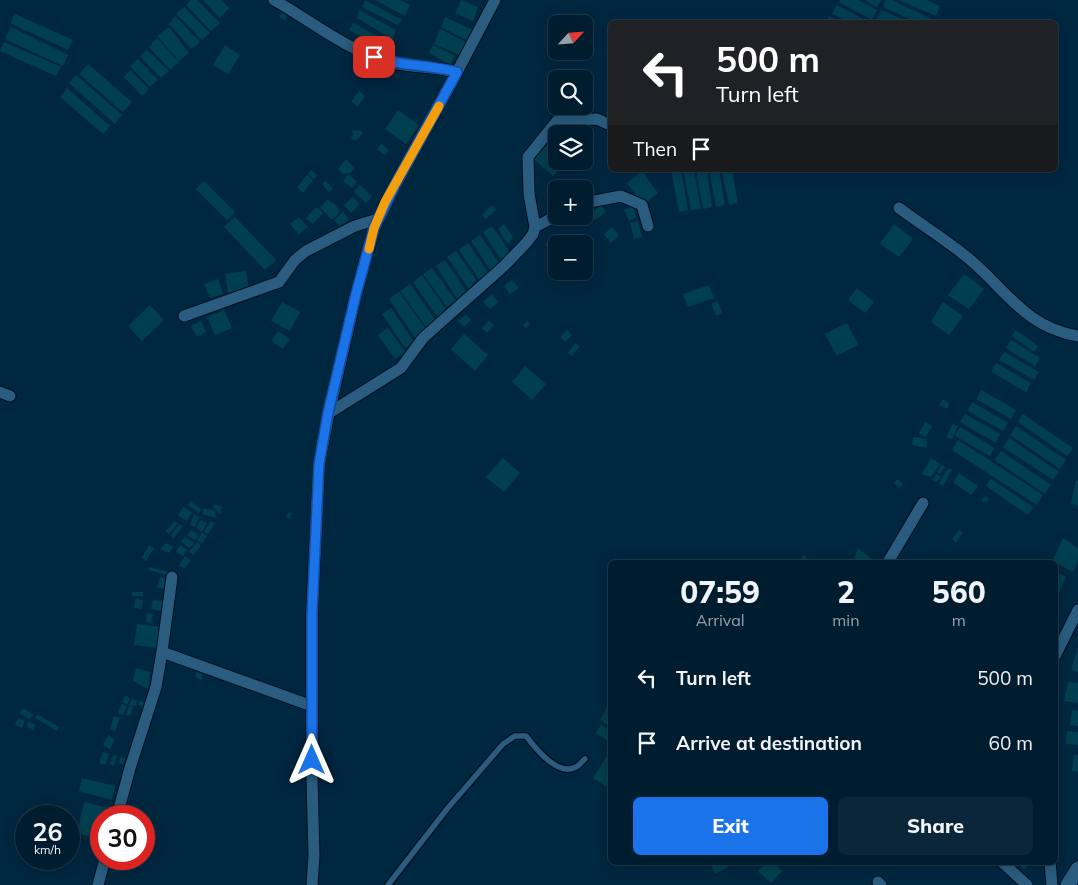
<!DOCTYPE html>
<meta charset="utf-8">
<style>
:root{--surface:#001d30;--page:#0a2638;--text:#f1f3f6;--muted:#95a2ab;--line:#223b4c;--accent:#1a73e8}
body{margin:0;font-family:Mulish,sans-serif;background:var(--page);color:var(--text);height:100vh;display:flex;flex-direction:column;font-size:19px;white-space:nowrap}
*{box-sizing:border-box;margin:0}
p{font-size:16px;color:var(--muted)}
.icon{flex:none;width:28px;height:28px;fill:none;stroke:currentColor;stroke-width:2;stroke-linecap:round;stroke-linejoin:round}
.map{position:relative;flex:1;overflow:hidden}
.details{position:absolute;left:608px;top:560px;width:450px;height:305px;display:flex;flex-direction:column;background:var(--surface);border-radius:8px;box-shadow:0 2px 12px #0003,0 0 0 1px var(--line)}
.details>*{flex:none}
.guide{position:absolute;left:608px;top:20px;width:450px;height:152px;border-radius:8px;box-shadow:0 2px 12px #0003,0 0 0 1px var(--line);background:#202124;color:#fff;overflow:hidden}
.needle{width:32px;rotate:64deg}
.buttons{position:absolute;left:548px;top:15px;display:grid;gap:10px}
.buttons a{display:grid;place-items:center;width:45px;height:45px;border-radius:8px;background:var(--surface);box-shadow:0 2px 12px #0003,0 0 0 1px var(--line);font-size:25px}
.speed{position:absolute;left:15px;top:805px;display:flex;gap:10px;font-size:25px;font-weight:700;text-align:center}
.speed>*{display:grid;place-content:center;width:65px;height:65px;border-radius:50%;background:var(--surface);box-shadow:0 2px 12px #0003,0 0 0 1px var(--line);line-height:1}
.speed small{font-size:12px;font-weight:400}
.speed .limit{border:8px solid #d22;background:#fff;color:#111}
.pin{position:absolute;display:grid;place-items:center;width:42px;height:42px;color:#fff;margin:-21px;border-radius:10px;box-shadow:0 2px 8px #0006}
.me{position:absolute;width:55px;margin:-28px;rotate:0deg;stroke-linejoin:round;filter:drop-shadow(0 0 4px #0008)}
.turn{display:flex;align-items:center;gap:18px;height:105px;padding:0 25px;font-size:22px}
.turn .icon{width:65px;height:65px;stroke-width:2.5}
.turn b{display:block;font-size:35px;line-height:42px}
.then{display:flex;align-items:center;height:48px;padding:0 25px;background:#0003;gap:10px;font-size:19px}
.eta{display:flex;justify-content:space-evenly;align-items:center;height:85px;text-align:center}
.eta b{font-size:30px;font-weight:800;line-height:35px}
.primary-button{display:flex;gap:10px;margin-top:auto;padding:10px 25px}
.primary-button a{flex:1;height:58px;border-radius:8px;background:var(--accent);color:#fff;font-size:20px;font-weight:800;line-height:58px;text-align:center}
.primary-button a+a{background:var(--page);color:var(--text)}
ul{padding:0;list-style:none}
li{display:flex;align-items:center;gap:15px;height:65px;padding:0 25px}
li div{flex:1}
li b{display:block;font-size:19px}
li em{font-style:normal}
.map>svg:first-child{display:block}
.building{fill:#003f4f}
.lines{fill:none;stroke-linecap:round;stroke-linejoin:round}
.lane-casing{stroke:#000f20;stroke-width:8}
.street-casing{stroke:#000f20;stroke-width:13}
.secondary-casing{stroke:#000f20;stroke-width:17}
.lane{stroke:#295c7e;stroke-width:5.5}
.street{stroke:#295c7e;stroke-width:11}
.secondary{stroke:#295c7e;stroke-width:15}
.route-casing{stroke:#114b97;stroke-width:12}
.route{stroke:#1a73e8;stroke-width:9}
.slow{stroke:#f59e0b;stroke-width:9}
</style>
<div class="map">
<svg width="1078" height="885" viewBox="0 0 1078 885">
<rect width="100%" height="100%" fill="#002740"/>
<!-- building -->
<g class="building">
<path d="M191,0H197L220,23L211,31L186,5Z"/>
<path d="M203,0H221L229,8L220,18Z"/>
<path d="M365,0L402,20L398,25L362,7Z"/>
<path d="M375,0H400L410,5L405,16Z"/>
<path d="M461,0L478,7L473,21L455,13Z"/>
<path d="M840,0H858L877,10L872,20L839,2Z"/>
<path d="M864,0H881L877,7Z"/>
<path d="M886,0H891L930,18L928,22H916L883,7Z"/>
<path d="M899,0H927L940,6L936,16Z"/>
<path d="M837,5L869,22H849L832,14Z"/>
<path d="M184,7L210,33L202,40L176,14Z"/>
<path d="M283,10L289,13L285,20L279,17Z"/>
<path d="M359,10L396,30L392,39L357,18Z"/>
<path d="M881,10L909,22H882L876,20Z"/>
<path d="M15,14L73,40L68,50L10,23Z"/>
<path d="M175,16L200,42L192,49L169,24Z"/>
<path d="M829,16L842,22H826Z"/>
<path d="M445,17L475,31L470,42L441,27Z"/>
<path d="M353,23L389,42L385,49L349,30Z"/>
<path d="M11,27L68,55L63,66L5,39Z"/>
<path d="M169,27L189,53L179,61L157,36Z"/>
<path d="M440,29L468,43L462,56L434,44Z"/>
<path d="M157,38L179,62L170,70L149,47Z"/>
<path d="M4,42L61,67L56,76L0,51Z"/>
<path d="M225,45L240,55L228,74L213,65Z"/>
<path d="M433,45L455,56L450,65L429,53Z"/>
<path d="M147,50L169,71L161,78L140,56Z"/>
<path d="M138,59L158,80L150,87L130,66Z"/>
<path d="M88,64L132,102L123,112L79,74Z"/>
<path d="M130,70L149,89L142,96L124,77Z"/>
<path d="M76,75L122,115L115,124L69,83Z"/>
<path d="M67,88L110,126L103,134L60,97Z"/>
<path d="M359,91L365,96L358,106L351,102Z"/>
<path d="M398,110L419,125L406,144L385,129Z"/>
<path d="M353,129L354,131L360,130L363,133L356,141L350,138L354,135L352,132Z"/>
<path d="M551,140L556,144V161H566L553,176L534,159Z"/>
<path d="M381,144L389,150L385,155L377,149Z"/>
<path d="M346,159L355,168L350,173L343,174L338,169Z"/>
<path d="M311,170L317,175L314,179L308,174Z"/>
<path d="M671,170H681L688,210L679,212Z"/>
<path d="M683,170H694L701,209L691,210Z"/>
<path d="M696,170H707L712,207L703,209Z"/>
<path d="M709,170H719L725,205L716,207Z"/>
<path d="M722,170H732L738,203L729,205Z"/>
<path d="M642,171L658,193L643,205L627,183Z"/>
<path d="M348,174L357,182L352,188L343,181Z"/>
<path d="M307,175L313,180L303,193L297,187Z"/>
<path d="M557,180L562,189H556V199L549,184Z"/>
<path d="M204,181L235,212L227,220L196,189Z"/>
<path d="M326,181L333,189L329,192L322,184Z"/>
<path d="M360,185L372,196L366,203L354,191Z"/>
<path d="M593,189L596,196L584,198V193Z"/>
<path d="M353,197L360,204L351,213L344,205Z"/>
<path d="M328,199L332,203H334L339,210V213L332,220L320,207Z"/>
<path d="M492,205L496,210L486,219L482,215Z"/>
<path d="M601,205L606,212L595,220L590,213Z"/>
<path d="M632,206L637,217L629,221L624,210Z"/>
<path d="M316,207L323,213L313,224L306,218Z"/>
<path d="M587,209L592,218L581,226L575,216H584V211Z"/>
<path d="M343,212L349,219L340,226L334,220Z"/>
<path d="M235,217L276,260L265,270L224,227Z"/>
<path d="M299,217L308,227L299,234L290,224Z"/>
<path d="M638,221L642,237L634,239L630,223Z"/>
<path d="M504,224L513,237L508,244L498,229Z"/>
<path d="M894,224L913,239L899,257L880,244Z"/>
<path d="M492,226L512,255L503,262L483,232Z"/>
<path d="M612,227L619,236L611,243L604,234Z"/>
<path d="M480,235L501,266L492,272L471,241Z"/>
<path d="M554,236L562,244H556V249L553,252L545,245Z"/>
<path d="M468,243L488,273L481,282L459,250Z"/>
<path d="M456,251L476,280L469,289L447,257Z"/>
<path d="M445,260L468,294L458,300L436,266Z"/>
<path d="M432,268L456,301L447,307L423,274Z"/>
<path d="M246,271L249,290L228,293L225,274Z"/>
<path d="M964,274L984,289L969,309L948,295Z"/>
<path d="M422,275L448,312L438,318L413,282Z"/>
<path d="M218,279L223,294L210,298L204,284Z"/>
<path d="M512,280L519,288L510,294L504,286Z"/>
<path d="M410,284L436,321L427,328L400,291Z"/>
<path d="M709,285L714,298L688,307L683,294Z"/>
<path d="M857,288L874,302L865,313L848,300Z"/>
<path d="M399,292L425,328L416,339L389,299Z"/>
<path d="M492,294L498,302L490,309L483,302Z"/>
<path d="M717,301L723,314L716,315L711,304Z"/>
<path d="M282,302L300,312L290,331L271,321Z"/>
<path d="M943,302L963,316L949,335L931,322Z"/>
<path d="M150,305L164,320L142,341L128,326Z"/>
<path d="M391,308L414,342L405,348L382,314Z"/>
<path d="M224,310L232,328L215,335L207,317Z"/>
<path d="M466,314L471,320L464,327L458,321Z"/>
<path d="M201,321L206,332L197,337L191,326Z"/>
<path d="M489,321L494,325L487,333L482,328Z"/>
<path d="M527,321L530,324L526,328L523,325Z"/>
<path d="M847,323L858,345L837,356L825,334Z"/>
<path d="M388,328L405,352L395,359L378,335Z"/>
<path d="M567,330L572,335L565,342L560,337Z"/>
<path d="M1016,330L1038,346L1034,352L1012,336Z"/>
<path d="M278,331L290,339L283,349L271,341Z"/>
<path d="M464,334L488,355L475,371L451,349Z"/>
<path d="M1011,340L1040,358L1035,366L1006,348Z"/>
<path d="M575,343L580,346L572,356L568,353Z"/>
<path d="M1004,352L1039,372L1034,380L999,360Z"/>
<path d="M996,363L1031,383L1026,392L991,372Z"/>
<path d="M525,366L546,384L532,400L512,382Z"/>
<path d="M981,390L1016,410L1011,419L976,399Z"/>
<path d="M943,399L950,404L947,409L939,405Z"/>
<path d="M972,402L1008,423L1003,431L968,411Z"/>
<path d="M965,414L1000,434L996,443L960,422Z"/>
<path d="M1023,414L1073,448L1067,456L1018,422Z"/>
<path d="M925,422L932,426L926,437L919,433Z"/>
<path d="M953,424L958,426L952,439L946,437Z"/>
<path d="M1016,426L1066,460L1060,469L1010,435Z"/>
<path d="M960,427L995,448L990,456L955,436Z"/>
<path d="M913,437L927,439L926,448L912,445Z"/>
<path d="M1009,438L1059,472L1053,480L1003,447Z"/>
<path d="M958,440L1043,495L1037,505L952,450Z"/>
<path d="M1001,451L1051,485L1045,494L995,460Z"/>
<path d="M503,458L520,473L504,492L486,477Z"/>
<path d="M931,458L940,464L931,477L922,474Z"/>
<path d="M941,465L945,467L940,474L937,472Z"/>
<path d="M948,468L952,470L943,486L939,483Z"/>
<path d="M959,473L978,486L971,495L953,482Z"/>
<path d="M937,474L941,477L937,482L932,480Z"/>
<path d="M897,479L903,484L900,488L894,483Z"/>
<path d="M991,479L1033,507L1028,515L986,486Z"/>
<path d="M1076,480L1078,481V506L1071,503Z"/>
<path d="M985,496L989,498L987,502L981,501Z"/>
<path d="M190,501L201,509L199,513L188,505Z"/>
<path d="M214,504L222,507L220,514L213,507Z"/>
<path d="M183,507L192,512L187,521L178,516Z"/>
<path d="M204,508L215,511L216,518L202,514Z"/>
<path d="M288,512L292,513L290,519L286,517Z"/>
<path d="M194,515L199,517L195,527L190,525Z"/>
<path d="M201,520L207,523L202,532L196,528Z"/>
<path d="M211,521L215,523L208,534L204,532Z"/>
<path d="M174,522L178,523L169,534L166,531Z"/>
<path d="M179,524L183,526L174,538L171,536Z"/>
<path d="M191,530L199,535L195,540L187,535Z"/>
<path d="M959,530L963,533L956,543L952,539Z"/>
<path d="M202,533L207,536L202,544L197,540Z"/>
<path d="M185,537L194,543L190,548L181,542Z"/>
<path d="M1063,538L1078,548V561L1073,572L1055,562H1052Z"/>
<path d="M197,542L201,546L193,555L189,552Z"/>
<path d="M166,543L173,547L169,553L160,549Z"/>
<path d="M149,545L154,548L146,561L142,558Z"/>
<path d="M180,545L187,550L183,556L176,552Z"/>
<path d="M858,548L874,561L873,562H860L854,558Z"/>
<path d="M804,555L809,560L807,562H798Z"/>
<path d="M185,556L191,560L185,568L179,566Z"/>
<path d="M149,567L172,573L171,576L148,570Z"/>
<path d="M1055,571L1066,577L1058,594L1055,593Z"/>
<path d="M160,577L170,580L167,590L157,587Z"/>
<rect x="132" y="592" width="11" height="4"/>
<path d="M135,599L143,600L142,609L134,608Z"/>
<path d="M153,600L163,601L161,611L151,609Z"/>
<path d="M147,613L153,614L151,623L146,622Z"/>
<path d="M137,624L161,627L158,648L134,645Z"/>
<path d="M1078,647V672L1071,670Z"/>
<path d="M136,668L150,672L148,689L133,681Z"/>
<path d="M197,672L202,675V680L195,677Z"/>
<path d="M1068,682L1078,683V703L1064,701Z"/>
<path d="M125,695L130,698L127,705L122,702Z"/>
<path d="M132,699L137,701L136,706L129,705Z"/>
<path d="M139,701L149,704L147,708L138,705Z"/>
<path d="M122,704L127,706L123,715L118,713Z"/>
<path d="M129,706L133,707L130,716L126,715Z"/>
<path d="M607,707L610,709V721L608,725L600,720Z"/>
<path d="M23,708L34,715L29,719L20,713Z"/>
<path d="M1072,710L1078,711V726L1070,725Z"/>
<path d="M37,714L59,727L57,731L35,718Z"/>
<path d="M114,716L120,718L115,731L110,729Z"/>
<path d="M18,718L25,721L22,728L15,725Z"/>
<path d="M28,721L35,725L33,730L27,726Z"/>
<path d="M601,725L610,731V738L608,741L596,733Z"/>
<path d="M1067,731L1078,732V745L1066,744Z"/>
<path d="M108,735L115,739L110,749L103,745Z"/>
<path d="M610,751V781L607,787L593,778Z"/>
<path d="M103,752L109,754L105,765L99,763Z"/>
<path d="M1074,754L1078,755V772L1072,771Z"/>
<path d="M113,755L117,756L114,766L110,764Z"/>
<path d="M120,757L125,759L123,764H119Z"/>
<path d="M82,778L115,786L112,800L79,791Z"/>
<path d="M84,802L114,809L112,816H101V839L77,833Z"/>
<path d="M710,862H733V864L715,874Z"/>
<path d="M766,862H774L782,871L771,883L758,871Z"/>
<path d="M1017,862H1031L1024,870Z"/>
</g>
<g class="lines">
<defs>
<path id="lane" d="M388,885L447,809L503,744L515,736H526C536,749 558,777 576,767C579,766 582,761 585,759"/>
<g id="street">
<path d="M274,0C311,21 344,48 385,61C406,68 434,66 457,72"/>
<path d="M584,203L621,196L642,205L648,226"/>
<path d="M899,208C922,225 946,240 968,258C1006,289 1024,327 1078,336"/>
<path d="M535,227L556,216"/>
<path d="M184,316L279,282L295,260L306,251L355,226L378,219"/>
<path d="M0,392L10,396"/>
<path d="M329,413L401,368L423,338L504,266L527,242L533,234L535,227L529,194L528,157L557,121L597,119L610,125"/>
<path d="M888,562L923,503"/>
<path d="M172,577L162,652L312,706"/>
<path d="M1055,656L1078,610"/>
<path d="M117,816L130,768L156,687L162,652"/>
<path d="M1002,862L1027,885"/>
<path d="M1050,862L1052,885"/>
<path d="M878,882L881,885"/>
<path d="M98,885L105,859"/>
<path d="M312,885L314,855L312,778V614L319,464L329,413L356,294L374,228L395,185L457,72L495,0"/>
</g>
<path id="secondary" d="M1068,885L1078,869"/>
</defs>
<!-- lane casing -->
<use href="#lane" class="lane-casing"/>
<!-- street casing -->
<use href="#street" class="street-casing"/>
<!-- secondary casing -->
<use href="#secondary" class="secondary-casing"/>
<!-- lane -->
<use href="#lane" class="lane"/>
<!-- street -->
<use href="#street" class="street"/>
<!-- secondary -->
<use href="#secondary" class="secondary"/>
</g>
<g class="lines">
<defs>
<path id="route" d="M312,760V614L319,464L328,413L356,294L374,228L395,185L457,72C430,65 400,66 374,57"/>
</defs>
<!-- route casing -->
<use href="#route" class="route-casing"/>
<!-- route -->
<use href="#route" class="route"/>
<!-- slow -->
<path class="slow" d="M369,249L374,228L385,202L439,106"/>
</g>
</svg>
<div class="buttons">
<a><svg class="needle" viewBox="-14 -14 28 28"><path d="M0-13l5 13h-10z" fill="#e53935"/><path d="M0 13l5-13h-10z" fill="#95a2ab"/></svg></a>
<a><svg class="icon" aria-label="search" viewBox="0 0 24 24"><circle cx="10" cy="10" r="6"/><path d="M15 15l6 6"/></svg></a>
<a><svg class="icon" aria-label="layers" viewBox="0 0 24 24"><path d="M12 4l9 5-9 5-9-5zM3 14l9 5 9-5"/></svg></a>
<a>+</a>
<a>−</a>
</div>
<div class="speed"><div>26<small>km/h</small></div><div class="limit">30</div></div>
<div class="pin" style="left:374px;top:57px;background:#d93025"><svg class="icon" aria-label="arrive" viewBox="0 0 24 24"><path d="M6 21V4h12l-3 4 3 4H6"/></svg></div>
<svg class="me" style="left:312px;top:760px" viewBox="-20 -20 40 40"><path d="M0-17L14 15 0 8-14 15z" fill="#1a73e8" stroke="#fff" stroke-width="4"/></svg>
<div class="guide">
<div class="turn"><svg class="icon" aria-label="left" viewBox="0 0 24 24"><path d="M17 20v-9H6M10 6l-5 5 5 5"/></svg><div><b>500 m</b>Turn left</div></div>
<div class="then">Then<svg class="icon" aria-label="arrive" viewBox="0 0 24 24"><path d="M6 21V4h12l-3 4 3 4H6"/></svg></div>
</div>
<section class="details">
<div class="eta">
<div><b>07:59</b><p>Arrival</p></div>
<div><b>2</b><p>min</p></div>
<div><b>560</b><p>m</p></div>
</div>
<ul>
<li><svg class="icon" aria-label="left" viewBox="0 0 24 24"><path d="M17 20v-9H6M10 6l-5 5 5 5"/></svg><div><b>Turn left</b></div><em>500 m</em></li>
<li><svg class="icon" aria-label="arrive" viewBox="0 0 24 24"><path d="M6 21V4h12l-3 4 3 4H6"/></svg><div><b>Arrive at destination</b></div><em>60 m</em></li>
</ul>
<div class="primary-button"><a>Exit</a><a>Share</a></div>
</section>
</div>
